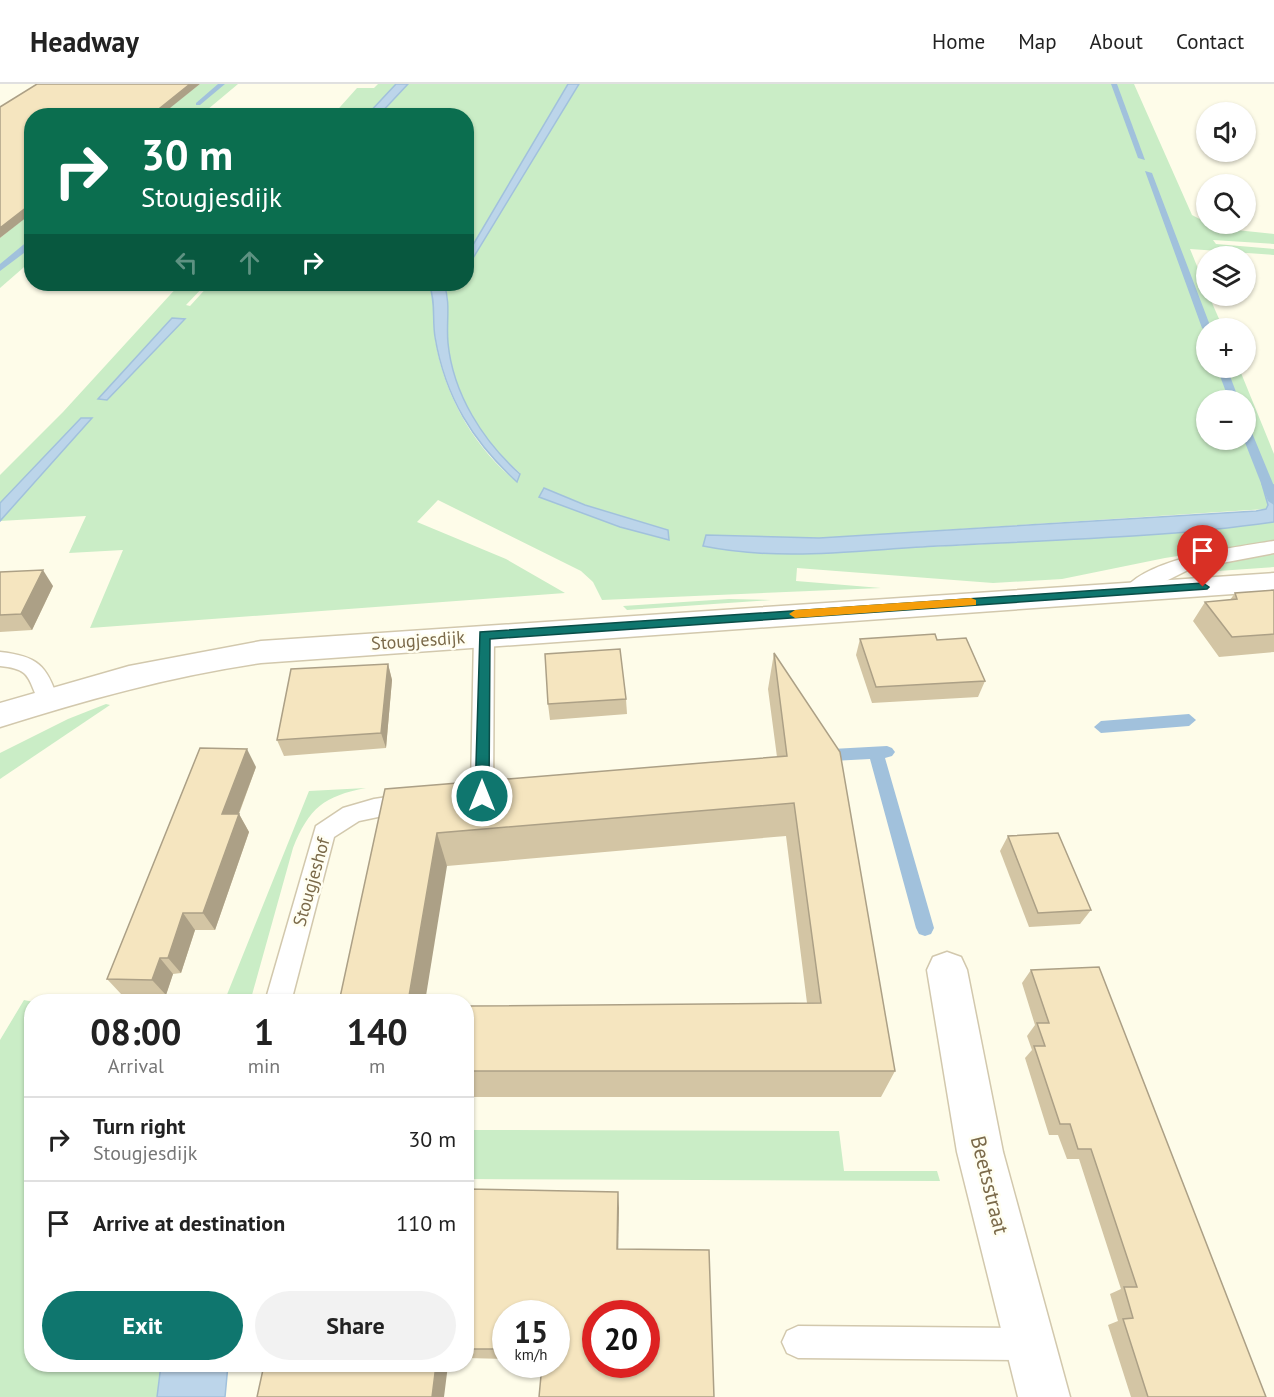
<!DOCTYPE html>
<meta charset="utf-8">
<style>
:root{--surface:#fff;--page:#f2f2f2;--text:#222;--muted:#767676;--line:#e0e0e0;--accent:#0f766e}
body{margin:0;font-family:"PT Sans",sans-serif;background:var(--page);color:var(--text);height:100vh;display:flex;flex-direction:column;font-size:22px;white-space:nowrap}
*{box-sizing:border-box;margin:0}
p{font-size:20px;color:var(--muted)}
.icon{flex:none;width:33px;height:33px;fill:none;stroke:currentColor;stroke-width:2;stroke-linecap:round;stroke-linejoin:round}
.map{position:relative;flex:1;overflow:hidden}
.drawer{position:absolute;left:24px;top:910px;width:450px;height:378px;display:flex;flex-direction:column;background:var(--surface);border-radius:24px;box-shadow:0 2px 4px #0004}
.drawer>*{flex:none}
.top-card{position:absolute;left:24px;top:24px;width:450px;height:183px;border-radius:24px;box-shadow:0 2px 4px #0004;background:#0b6e4f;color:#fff;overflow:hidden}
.tools{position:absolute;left:1196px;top:18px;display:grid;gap:12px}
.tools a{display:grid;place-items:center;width:60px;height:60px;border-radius:50%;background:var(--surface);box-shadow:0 2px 4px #0004;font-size:30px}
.speed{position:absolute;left:492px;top:1216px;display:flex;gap:12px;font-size:30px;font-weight:700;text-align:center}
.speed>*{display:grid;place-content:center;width:78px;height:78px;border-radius:50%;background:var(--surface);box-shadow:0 2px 4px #0004;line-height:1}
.speed small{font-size:15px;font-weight:400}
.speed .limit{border:9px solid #d22;background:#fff;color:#111}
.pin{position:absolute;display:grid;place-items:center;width:51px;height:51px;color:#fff;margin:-62px -26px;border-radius:50% 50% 50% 0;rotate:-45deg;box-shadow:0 0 6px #0007}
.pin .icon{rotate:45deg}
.me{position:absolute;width:66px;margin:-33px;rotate:0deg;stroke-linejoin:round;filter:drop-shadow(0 0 4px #0008)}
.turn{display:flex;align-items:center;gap:21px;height:126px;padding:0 18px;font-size:27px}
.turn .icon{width:78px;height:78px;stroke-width:2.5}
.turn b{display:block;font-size:42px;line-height:51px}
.lanes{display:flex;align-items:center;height:57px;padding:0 18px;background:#0003;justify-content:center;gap:30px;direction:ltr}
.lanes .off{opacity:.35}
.eta{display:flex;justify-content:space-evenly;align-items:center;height:102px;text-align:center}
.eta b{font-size:36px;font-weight:700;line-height:42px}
.primary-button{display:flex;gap:12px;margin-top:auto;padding:12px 18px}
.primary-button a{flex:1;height:69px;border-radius:36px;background:var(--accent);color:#fff;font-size:24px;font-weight:700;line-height:69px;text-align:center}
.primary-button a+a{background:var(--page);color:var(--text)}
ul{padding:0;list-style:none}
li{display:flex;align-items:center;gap:18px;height:84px;padding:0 18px;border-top:2px solid var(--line)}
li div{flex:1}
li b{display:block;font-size:22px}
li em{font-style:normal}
header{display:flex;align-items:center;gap:36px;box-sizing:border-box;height:84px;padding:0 30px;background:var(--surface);border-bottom:2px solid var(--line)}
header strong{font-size:28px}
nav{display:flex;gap:33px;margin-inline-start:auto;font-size:21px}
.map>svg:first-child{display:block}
.green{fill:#caedc6;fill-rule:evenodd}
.water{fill:#bcd5ea;stroke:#a1c1dc;stroke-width:1.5}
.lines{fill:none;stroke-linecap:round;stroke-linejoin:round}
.stream{fill:#a1c1dc;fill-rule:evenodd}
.lane-casing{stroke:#d2c8ad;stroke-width:3}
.street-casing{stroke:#d2c8ad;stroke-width:3}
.lane{fill:#fff;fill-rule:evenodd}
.street{fill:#fff;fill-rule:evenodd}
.wall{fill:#d3c5a4}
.shaded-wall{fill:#aca086}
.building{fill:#f5e5bf;stroke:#aca086;stroke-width:1.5;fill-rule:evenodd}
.route{fill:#0f766e;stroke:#0a4d48;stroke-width:1.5}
.slow{fill:#f59e0b}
.labels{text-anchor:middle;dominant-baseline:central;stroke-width:5;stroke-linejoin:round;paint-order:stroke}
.street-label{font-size:18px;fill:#7b6a4a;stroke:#fffef1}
.near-street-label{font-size:21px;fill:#7b6a4a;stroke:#fffef1}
</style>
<header>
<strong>Headway</strong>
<nav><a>Home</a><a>Map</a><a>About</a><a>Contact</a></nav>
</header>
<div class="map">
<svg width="1274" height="1313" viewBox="0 0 1274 1313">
<rect width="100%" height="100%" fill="#fefce9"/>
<!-- green -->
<g class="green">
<path d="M200,0H238L201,31H160Z"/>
<path d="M378,0H396L367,31L332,32L357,4H374Z"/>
<path d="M408,0H568L467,171L466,32H379Z"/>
<path d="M579,0H1134L1192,131L1217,144L1274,150V160L1213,156L1216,160L1274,165V171L1190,165L1206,204V212H1209L1223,244H1206V284H1239L1274,370V401H1262L1268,420L1266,425L820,454L707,451L703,462C778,477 850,466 925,463C1042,457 1158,452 1274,438V457L1165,474L1062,495L993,499L797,484L796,497L881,504L602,516L593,498L581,487L438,416L417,438L506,475L565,509L90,544L123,466L69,469L86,432L0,437L91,335L0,419V391L63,328L180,200H206L186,221L190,222L210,200H429C436,217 432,236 435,255C444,310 473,363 517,398L520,389C482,357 453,310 448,259C446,238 451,218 444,200H466L467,184ZM1206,316H1245V356H1206ZM544,404L585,421L668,446L539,413Z"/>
<path d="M31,129V177L0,204V154Z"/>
<path d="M1274,470V483L1189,489L1185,484Z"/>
<path d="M729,515L771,516L627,526L623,522Z"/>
<path d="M106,620L110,621L0,695V669L68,635Z"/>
<path d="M366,704C324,712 309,724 293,764L250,918H224L309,707Z"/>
<path d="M24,916L34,918H32V1281H161L157,1313H0V956Z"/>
<path d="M467,1046L839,1047L844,1087H937L940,1097L467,1095Z"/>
</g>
<!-- water -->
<g class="water">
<path d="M396,0H408L379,31H367Z"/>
<path d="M568,0H579L467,184V171Z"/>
<path d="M429,200H444C451,219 446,238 448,259C453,310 483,357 520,390L517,398C473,358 445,313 435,253C432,235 436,217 429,200Z"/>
<path d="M172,234L185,235L107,316L98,315Z"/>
<path d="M81,334H92L0,437V419Z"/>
<path d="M1262,400L1274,401V438C1163,454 1050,456 938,462C859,466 782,478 703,462L706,451L819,454L1256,427L1266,425L1268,421Z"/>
<path d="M544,404L585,421L668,446L669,456L620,443L539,413Z"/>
<path d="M161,1281H228L225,1313H157Z"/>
</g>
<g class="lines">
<!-- stream -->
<g class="stream">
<path d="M218,0H225L200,21H196V19Z"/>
<path d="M1111,0H1117L1145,76L1138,74Z"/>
<path d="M1145,87L1152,89L1211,244H1206V247L1202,244Z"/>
<path d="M29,156H32V163L0,187V180Z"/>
<path d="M1217,284H1227L1239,316H1229Z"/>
<path d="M1245,341L1250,344L1274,402V421L1268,417L1244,356Z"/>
<path d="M1189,630L1196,636L1189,642L1101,649L1094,643L1101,637Z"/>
<path d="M887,662L892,664L895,668L892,672L885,674L934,844L931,850L925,852L919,850L916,844L870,675L832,677L827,675L824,671L827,667L832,665Z"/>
</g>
<defs>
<g id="lane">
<path d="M1274,457V469L1190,485L1132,514L1123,508C1144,474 1237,463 1274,457Z"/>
<path d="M484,544L491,546L494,551L493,712L490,718L469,722L461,719L458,713L461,707L471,704L474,551L477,546Z"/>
<path d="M0,568C37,572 47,581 58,616L55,621L48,623L41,621C27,597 34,585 0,582Z"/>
<path d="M408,710L416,713L419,719L416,725L359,737L334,753L291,918H265L316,742L343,724L374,715Z"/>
<path d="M798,1242L1030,1244L1041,1249L1046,1260L1041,1271L1030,1276L798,1274L787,1269L782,1258L787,1247Z"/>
</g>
<g id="street">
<path d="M1274,489V507L261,579C171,592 86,616 0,643V619L129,582L261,557Z"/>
<path d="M947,868L961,873L967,886L1003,1068L1070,1313H1018L957,1068L927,886L933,873Z"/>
</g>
</defs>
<!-- lane casing -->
<use href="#lane" class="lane-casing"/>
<!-- street casing -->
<use href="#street" class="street-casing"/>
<!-- lane -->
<use href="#lane" class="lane"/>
<!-- street -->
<use href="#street" class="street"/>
</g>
<!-- wall -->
<g class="wall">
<path d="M0,488L53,502L32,546L0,548Z"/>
<path d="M1274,506V568L1219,573L1193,537L1205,518L1230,516L1235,509Z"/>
<path d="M860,555L985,597L978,613L872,619L856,571Z"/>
<path d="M774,569L895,987L881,1013H466V922L807,919L786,752L447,782L385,705L777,673L768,605Z"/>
<path d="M388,580L392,596L386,664L284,672L277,656Z"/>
<path d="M626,615L627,630L550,636L548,620Z"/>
<path d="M256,683L239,730L249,748L215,846H195L181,889L173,890L166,911H122L107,895Z"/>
<path d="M1008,752L1091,826L1080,840L1029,843L1000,767Z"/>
<path d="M1031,886L1266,1313H1131L1108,1241L1118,1237L1110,1210L1121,1205L1079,1075H1067L1058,1051H1049L1025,974L1032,966L1027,952L1035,941L1022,899Z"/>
<path d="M466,1105L619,1124L556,1230H506V1275L466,1274Z"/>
</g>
<!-- shaded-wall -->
<g class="shaded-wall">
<path d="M190,0H200L160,32H150Z"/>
<path d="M32,119V129L0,154V144Z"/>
<path d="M43,486L53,502L32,546L21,530Z"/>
<path d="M388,580L392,596L386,664L381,649Z"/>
<path d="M247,665L256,683L232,747L222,730Z"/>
<path d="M239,730L249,748L215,846L203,829Z"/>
<path d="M437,749L447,782L425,918H408Z"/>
<path d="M183,829L195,846L181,889L168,874Z"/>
<path d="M160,874L173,890L166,911L152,896Z"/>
<path d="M618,1108L619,1124L618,1179L617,1165Z"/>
<path d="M436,1281H448L444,1313H432Z"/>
</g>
<!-- building -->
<g class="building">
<path d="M37,0H190L150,32H32V119L0,144V23Z"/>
<path d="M43,486L21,530L0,531V488Z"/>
<path d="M1274,506V550L1232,553L1205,518L1237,515L1235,509Z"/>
<path d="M935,550L937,556L966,554L985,597L876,603L860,555Z"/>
<path d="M620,565L626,615L548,620L545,570Z"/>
<path d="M774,569L840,668L895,987H466V922L821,919L794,719L437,749L408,918H339L385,705L787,672Z"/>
<path d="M388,580L381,649L277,656L291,585Z"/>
<path d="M200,664L247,665L222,730H239L203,829H183L168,874H160L152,896L107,895Z"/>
<path d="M1058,749L1091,826L1038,829L1008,752Z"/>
<path d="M1099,883L1266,1313H1148L1123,1235L1133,1234L1124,1203H1137L1091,1065H1078L1070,1040H1060L1034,962H1045L1037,939H1049L1031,886Z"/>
<path d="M466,1105L618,1108L617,1165L709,1166L714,1313H539L542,1281H556V1230H506V1265H466ZM596,1230H646V1281H596Z"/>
<path d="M264,1281H436L432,1313H257Z"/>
</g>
<!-- route -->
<path class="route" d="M1203,499L1209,503L1207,505L490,555L489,712L482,718L475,712L480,548Z"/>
<!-- slow -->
<path class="slow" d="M971,514L976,516V521L795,534L789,530L795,526Z"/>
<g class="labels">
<!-- street labels -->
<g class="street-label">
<text transform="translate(418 556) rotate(-4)">Stougjesdijk</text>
<text transform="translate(311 798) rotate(-74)">Stougjeshof</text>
</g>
<!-- near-street labels -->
<g class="near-street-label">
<text transform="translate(990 1101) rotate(76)">Beetsstraat</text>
</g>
</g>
</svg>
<div class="tools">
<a><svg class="icon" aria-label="sound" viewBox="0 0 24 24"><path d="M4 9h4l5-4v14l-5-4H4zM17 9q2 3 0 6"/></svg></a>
<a><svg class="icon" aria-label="search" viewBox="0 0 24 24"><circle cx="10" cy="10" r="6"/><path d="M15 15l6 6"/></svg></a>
<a><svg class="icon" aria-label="layers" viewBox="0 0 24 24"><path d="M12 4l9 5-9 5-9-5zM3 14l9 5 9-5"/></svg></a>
<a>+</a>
<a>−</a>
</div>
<div class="speed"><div>15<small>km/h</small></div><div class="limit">20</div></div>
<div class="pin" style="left:1203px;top:503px;background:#d93025"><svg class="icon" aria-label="arrive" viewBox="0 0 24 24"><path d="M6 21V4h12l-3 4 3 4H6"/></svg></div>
<svg class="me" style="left:482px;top:712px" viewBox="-20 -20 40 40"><circle r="17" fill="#0f766e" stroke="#fff" stroke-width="3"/><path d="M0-11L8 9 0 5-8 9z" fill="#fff"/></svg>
<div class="top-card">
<div class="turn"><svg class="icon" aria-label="right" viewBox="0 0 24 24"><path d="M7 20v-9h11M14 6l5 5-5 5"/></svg><div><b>30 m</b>Stougjesdijk</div></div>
<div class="lanes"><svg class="icon off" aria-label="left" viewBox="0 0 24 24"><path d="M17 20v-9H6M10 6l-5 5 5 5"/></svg><svg class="icon off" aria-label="ahead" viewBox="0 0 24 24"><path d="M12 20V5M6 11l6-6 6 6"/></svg><svg class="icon" aria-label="right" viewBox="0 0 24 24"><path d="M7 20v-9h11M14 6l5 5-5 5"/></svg></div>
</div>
<section class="drawer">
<div class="eta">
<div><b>08:00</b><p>Arrival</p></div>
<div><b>1</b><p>min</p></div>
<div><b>140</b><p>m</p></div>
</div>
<ul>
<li><svg class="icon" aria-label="right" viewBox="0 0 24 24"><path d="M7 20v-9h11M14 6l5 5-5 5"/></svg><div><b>Turn right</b><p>Stougjesdijk</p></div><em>30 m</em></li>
<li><svg class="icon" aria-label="arrive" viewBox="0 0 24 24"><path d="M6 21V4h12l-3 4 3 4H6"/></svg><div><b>Arrive at destination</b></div><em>110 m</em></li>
</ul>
<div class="primary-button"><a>Exit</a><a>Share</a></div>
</section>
</div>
